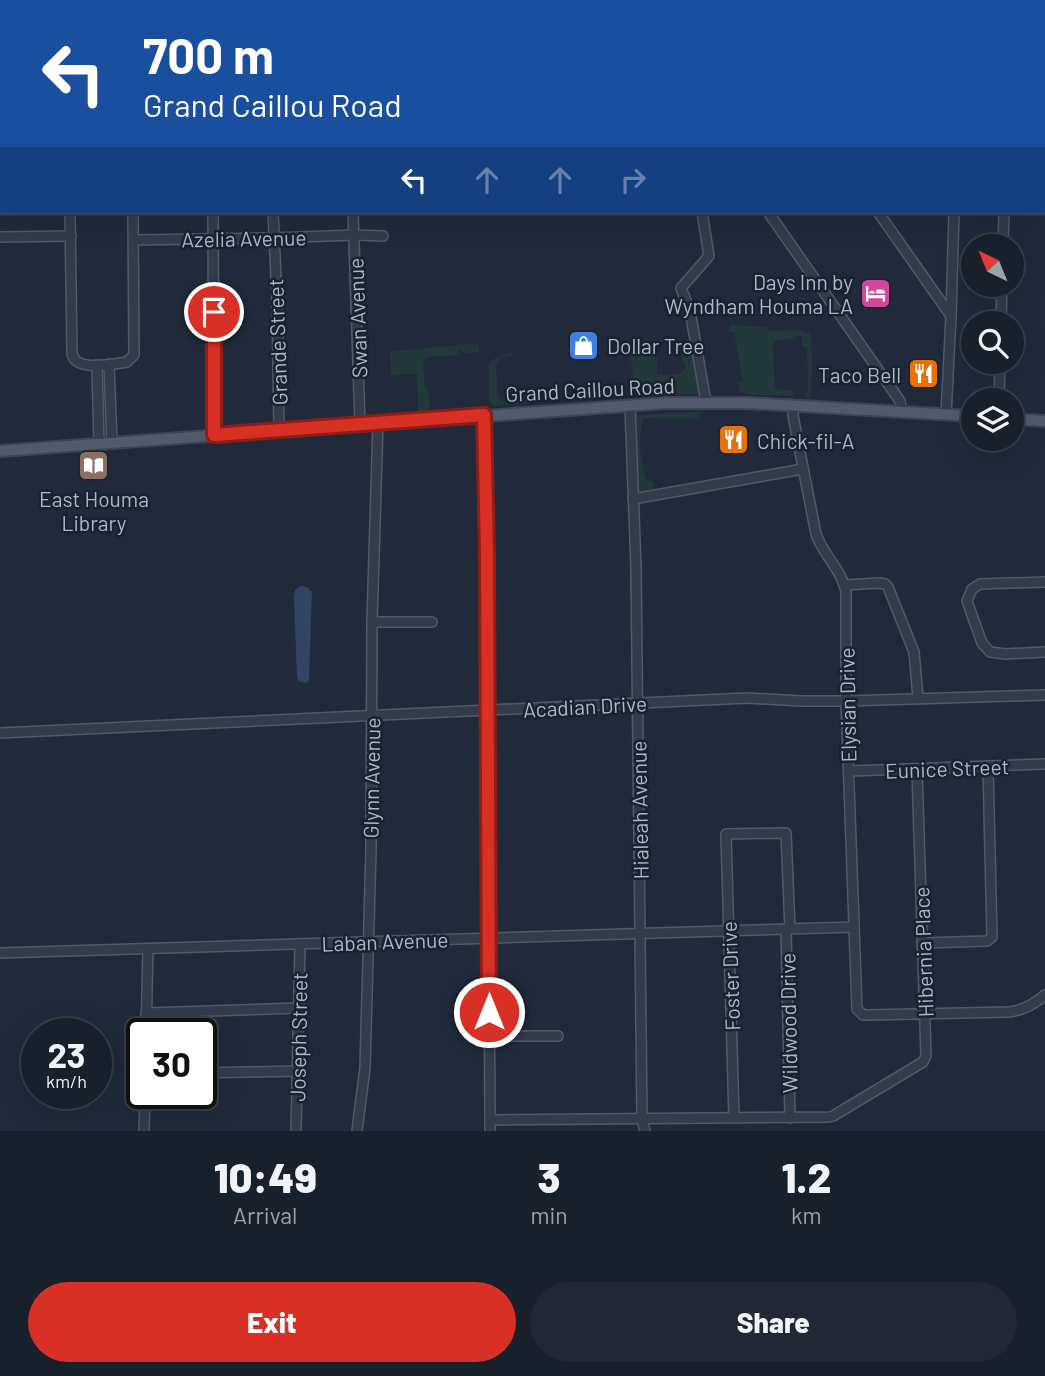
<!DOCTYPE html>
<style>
:root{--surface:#18202c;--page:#212834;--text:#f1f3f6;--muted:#9fa3a9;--line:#363e48;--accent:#d93025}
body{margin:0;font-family:Barlow,sans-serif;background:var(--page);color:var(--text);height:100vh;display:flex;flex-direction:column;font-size:26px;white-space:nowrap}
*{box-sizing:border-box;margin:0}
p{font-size:23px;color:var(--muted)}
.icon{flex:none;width:38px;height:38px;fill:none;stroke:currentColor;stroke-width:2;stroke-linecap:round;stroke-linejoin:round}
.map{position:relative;height:1131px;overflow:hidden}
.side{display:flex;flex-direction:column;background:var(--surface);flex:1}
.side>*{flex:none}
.hud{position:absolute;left:0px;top:0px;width:1046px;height:214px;box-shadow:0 7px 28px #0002,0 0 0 2px var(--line);background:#1a4fa0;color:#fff;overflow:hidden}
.needle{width:46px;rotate:317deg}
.fabs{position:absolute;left:961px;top:234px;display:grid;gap:14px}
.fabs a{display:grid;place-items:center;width:63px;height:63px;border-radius:50%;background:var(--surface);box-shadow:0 7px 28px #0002,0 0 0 2px var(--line);font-size:35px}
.speed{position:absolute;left:21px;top:1018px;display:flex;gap:14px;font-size:35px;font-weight:700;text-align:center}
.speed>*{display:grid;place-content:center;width:91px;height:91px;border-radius:50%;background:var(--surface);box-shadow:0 7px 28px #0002,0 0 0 2px var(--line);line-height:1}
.speed small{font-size:18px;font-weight:400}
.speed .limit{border:4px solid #111;border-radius:10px;background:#fff;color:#111}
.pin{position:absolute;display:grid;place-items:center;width:60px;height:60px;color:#fff;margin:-30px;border:4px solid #fff;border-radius:50%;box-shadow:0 2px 7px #0007}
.me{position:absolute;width:77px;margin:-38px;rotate:0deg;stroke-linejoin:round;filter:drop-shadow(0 0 5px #0008)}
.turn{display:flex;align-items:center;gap:24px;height:147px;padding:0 28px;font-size:32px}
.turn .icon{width:91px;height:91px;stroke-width:2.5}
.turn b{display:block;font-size:49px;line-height:60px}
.lanes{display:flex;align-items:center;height:66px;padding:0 28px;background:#0003;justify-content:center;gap:35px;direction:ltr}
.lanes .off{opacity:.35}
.eta{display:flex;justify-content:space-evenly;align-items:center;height:119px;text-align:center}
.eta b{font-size:42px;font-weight:800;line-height:49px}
.action{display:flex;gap:14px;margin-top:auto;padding:14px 28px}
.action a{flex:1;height:80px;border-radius:42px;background:var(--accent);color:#fff;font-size:28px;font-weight:800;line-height:80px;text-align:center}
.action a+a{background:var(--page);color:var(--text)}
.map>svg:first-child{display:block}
.green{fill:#22383b}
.water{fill:#324563}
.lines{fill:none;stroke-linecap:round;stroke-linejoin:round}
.minor-casing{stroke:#515a68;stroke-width:12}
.major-casing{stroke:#3d4654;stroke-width:14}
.minor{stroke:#343c4a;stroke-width:9}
.major{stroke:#515b6b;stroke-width:10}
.route-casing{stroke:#8d1f18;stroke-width:18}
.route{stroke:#d93025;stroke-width:12}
.labels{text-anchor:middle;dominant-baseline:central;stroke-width:5;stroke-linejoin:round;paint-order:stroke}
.street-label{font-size:21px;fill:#aeb7c7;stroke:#19222f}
.poi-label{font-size:21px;fill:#aeb7c7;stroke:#19222f;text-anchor:end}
</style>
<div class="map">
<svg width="1045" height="1131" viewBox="0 0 1045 1131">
<rect width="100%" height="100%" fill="#202a3a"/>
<!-- green -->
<g class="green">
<path d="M732,325L765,327L771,331L799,330L811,334L812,367L810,398H806L803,394L806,393L808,390L807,348L802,346L801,336H796L795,339L775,340L773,346L775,387L778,390H791L794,393L792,396L753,395L739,392V382L743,381L734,333L728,332L729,328Z"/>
<path d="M472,343L479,346V352L466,354L459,349L458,351L460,355L430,357L425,359L423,365L425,387L429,393L430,408L427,411L418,412L417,374L391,375L390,351L433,348V346L441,347Z"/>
<path d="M692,347L700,392L696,394L644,396L638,393L634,382L630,356L657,354V375L682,374L683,370H685V362H682V353L689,352V349Z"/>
<path d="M511,353L515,355L502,357L496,366L498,397L504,402L524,400L528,397L530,401H532L534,396L536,397V400L533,403L493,406L489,400V363L494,359Z"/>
<path d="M698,412L701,415L697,419L643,418C642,426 640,434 640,441C639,446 645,479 647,480C649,481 651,481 653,481L654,486L650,493L639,494L636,489L637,415Z"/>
</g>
<!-- water -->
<path class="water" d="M301,586L307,587L312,592L309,680L306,683L298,681L297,677L294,598L295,590Z"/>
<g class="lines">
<defs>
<g id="minor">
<path d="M65,0V2"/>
<path d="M128,0V2"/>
<path d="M210,0V2"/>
<path d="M266,0V2"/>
<path d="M620,0L621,2"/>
<path d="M729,0L731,2"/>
<path d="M845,0L846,2"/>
<path d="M951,0L953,2"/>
<path d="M764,2L766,0"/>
<path d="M1009,2V0"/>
<path d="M70,212L72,354C74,359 75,361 80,363C90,368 116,364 127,362L134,355L133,212"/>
<path d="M213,212L214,435"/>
<path d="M273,212L277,299L279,430"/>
<path d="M353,212L360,424"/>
<path d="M702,212L709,256L681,288L690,311L706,402"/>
<path d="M768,212L900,401L902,412"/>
<path d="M878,212L951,316L946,415"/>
<path d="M0,237L71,236"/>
<path d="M134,240L274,238L354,235L383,236"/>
<path d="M1003,247L1004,212"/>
<path d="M951,316L954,212"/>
<path d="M1001,324L1002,285"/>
<path d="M109,364L112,444"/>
<path d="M97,365L99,444"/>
<path d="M999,401L1000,362"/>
<path d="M630,405L636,568L642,1119L645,1131"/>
<path d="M794,406L793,416L816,534C823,555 842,570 846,592V701L857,1009L863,1015H867L1009,1012C1024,1010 1034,1004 1045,995"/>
<path d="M484,415L487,519L490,1131"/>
<path d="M633,499L803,469"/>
<path d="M1045,582L980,584L972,589L967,601L982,643L990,652L1005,654L1045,652"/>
<path d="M845,585L879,583L885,584L888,587L914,652L918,698"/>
<path d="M372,622H432"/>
<path d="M0,733L747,698L801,701H846L1045,695"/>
<path d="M849,771L1045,764"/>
<path d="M786,929L790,1118"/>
<path d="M922,943L987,941L992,937L988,766"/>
<path d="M0,953L854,927"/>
<path d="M146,1013L299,1008"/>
<path d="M146,1034L148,949"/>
<path d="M490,1036H558"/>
<path d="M201,1073L297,1071"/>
<path d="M734,1118L726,834L786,833L790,929"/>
<path d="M490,1120L829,1117L833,1116L923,1062L926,1056L917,769"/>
<path d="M144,1131L145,1094"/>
<path d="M296,1131L300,944"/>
<path d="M357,1131L365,1068L371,849L372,622L378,423"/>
</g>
<g id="major">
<path d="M1012,419L1045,421"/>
<path d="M0,451L666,403H748L973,416"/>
</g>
</defs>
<!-- minor casing -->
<use href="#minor" class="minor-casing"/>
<!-- major casing -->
<use href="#major" class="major-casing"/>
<!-- minor -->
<use href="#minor" class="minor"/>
<!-- major -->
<use href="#major" class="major"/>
</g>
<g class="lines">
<defs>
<path id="route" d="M214,312V435L484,415L487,553L489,1012"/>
</defs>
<!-- route casing -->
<use href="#route" class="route-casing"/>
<!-- route -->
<use href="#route" class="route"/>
</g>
<!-- icons -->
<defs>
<symbol id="hotel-square" viewBox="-11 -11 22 22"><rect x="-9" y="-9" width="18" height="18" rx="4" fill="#d1479c" stroke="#19222f"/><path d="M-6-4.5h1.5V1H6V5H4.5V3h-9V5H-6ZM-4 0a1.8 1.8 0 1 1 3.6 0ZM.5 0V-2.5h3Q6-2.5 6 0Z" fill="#fff"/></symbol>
<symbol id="shop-square" viewBox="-11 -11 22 22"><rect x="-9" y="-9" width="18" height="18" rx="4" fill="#3f7fe0" stroke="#19222f"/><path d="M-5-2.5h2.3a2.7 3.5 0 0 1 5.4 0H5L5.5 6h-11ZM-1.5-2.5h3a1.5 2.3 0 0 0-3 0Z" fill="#fff"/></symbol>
<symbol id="restaurant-square" viewBox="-11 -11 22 22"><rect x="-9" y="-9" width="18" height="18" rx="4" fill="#e8710a" stroke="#19222f"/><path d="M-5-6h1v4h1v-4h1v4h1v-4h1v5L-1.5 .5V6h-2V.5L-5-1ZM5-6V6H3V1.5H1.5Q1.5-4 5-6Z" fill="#fff"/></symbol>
<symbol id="library-square" viewBox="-11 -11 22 22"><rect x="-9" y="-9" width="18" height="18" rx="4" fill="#8d6e63" stroke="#19222f"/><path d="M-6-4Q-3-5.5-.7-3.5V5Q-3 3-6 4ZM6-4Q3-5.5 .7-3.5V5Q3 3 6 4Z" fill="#fff"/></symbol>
</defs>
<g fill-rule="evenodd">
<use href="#hotel-square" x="858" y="276" width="35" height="35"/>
<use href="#shop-square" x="566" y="328" width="35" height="35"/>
<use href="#restaurant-square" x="906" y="356" width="35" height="35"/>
<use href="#restaurant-square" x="716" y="422" width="35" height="35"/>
<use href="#library-square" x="76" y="448" width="35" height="35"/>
</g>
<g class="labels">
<!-- street labels -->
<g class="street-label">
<text transform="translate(244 238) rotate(-1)">Azelia Avenue</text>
<text transform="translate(357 318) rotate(-92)">Swan Avenue</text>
<text transform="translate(277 342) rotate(-92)">Grande Street</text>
<text transform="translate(590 389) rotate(-3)">Grand Caillou Road</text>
<text transform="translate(847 705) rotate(-91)">Elysian Drive</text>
<text transform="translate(585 706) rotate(-3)">Acadian Drive</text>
<text transform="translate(947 768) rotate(-2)">Eunice Street</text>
<text transform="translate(371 778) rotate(-89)">Glynn Avenue</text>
<text transform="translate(639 810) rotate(-91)">Hialeah Avenue</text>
<text transform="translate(385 941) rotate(-2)">Laban Avenue</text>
<text transform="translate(923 952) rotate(-92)">Hibernia Place</text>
<text transform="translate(730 976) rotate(-92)">Foster Drive</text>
<text transform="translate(788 1023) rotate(-91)">Wildwood Drive</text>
<text transform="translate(298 1037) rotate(-89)">Joseph Street</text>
</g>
<!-- poi labels -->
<g class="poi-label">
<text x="853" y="281">Days Inn by<tspan x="853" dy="24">Wyndham Houma LA</tspan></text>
<text x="607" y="345" text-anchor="start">Dollar Tree</text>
<text x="901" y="374">Taco Bell</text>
<text x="757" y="440" text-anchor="start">Chick-fil-A</text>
<text x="94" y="498" text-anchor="middle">East Houma<tspan x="94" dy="24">Library</tspan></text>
</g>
</g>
</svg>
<div class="fabs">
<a><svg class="needle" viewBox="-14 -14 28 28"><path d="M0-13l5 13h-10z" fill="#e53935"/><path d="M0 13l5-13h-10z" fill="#9fa3a9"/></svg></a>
<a><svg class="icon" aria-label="search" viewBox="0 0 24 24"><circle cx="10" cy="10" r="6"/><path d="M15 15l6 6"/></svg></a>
<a><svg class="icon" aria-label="layers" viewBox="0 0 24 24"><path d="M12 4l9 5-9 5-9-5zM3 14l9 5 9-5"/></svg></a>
</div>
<div class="speed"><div>23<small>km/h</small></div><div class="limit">30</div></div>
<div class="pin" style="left:214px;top:312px;background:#d93025"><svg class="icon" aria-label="arrive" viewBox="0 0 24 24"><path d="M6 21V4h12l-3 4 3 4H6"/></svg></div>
<svg class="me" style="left:489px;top:1012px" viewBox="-20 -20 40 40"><circle r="17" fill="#d93025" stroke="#fff" stroke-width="3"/><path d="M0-11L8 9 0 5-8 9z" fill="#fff"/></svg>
<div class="hud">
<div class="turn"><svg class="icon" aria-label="left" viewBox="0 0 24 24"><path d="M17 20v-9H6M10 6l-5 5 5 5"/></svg><div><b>700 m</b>Grand Caillou Road</div></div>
<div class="lanes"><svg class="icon" aria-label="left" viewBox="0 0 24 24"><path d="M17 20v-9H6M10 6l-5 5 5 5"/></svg><svg class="icon off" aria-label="ahead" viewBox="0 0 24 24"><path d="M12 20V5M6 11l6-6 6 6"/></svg><svg class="icon off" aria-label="ahead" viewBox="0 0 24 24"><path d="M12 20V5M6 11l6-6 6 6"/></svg><svg class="icon off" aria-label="right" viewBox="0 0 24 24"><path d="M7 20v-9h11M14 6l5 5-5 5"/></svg></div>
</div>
</div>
<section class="side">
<div class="eta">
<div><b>10:49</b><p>Arrival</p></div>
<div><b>3</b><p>min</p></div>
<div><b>1.2</b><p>km</p></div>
</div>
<div class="action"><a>Exit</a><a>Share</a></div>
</section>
